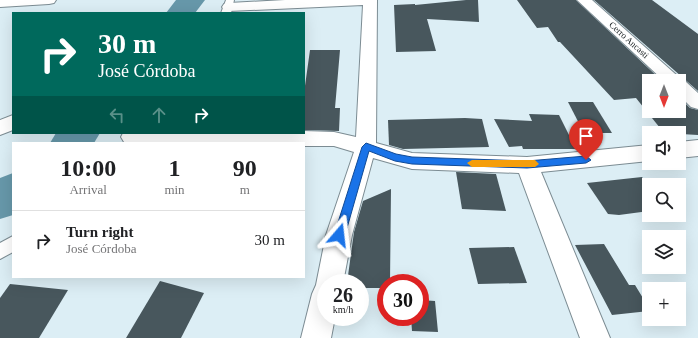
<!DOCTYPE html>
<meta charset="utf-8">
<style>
:root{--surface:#fff;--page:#f2f2f2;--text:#202124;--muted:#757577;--line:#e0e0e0}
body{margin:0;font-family:"Times New Roman",serif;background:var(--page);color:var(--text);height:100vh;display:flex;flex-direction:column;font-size:15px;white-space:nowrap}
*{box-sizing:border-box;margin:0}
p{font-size:13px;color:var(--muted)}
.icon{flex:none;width:22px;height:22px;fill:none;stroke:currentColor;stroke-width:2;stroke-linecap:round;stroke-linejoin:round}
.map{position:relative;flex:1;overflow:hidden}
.drawer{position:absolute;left:12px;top:142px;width:293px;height:136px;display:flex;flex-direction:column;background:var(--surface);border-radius:0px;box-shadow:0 4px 16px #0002}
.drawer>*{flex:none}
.top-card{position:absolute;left:12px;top:12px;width:293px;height:122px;border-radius:0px;box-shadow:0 4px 16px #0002;background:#00695c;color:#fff;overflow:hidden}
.needle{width:26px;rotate:180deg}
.controls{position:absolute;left:642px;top:74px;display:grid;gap:8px}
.controls a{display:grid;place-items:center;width:44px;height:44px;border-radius:0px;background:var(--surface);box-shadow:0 4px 16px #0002;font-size:20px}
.speed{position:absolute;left:317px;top:274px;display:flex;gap:8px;font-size:20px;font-weight:700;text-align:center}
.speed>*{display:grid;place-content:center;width:52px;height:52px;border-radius:50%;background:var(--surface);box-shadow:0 4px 16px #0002;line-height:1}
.speed small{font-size:10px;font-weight:400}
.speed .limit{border:6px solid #d22;background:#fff;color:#111}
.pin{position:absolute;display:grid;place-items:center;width:34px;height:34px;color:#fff;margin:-41px -17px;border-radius:50% 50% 50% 0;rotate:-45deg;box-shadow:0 0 4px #0007}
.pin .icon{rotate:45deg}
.me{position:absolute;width:44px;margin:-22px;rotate:17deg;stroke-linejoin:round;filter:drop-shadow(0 0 3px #0008)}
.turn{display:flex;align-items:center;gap:14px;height:84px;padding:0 20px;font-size:18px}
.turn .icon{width:52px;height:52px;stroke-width:2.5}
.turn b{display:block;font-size:28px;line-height:34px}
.lanes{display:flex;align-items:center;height:38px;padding:0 20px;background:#0003;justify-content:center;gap:20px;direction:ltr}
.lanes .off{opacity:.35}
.eta{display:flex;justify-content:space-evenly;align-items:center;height:68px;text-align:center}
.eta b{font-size:24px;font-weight:700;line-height:28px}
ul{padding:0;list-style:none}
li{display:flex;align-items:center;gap:12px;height:60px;padding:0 20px;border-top:1px solid var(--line)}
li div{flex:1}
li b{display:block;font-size:15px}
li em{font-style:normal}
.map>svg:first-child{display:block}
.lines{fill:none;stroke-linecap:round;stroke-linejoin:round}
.river{fill:#6798aa;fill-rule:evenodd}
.building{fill:#48575d}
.service-casing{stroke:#7c8c93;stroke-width:2}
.minor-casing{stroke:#7c8c93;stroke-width:2}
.service{fill:#fff;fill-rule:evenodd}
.minor{fill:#fff;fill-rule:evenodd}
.route{fill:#1a73e8;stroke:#114b97}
.slow{fill:#f59e0b}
.labels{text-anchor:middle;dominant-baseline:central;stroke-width:4;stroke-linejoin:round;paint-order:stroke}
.far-street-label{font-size:9px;fill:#141b1d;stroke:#fff}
</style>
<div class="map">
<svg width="698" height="338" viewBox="0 0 698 338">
<rect width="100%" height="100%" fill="#dceef5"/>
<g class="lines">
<!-- river -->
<g class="river">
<path d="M176,0H205L195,13H166Z"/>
<path d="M56,133H100L94,143H50Z"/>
<path d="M13,173V215L0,219V178Z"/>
</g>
</g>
<!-- building -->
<g class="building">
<path d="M466,0H478L479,22L427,19L436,51L396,52L394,5L415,4V5Z"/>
<path d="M517,0H576L662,81H649V111H679V97L690,108L698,110V135L664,133L636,98L614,100L560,42H558L548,27L537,28Z"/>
<path d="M594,0H652L698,34V91Z"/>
<path d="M310,50H340L335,108H340L339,131L304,130V93Z"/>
<path d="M568,102H593L612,133H584Z"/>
<path d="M529,114L559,115L576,149H523L522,146L509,147L494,119L532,121Z"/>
<path d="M465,118L482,119L489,147L403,149L389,145L388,120Z"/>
<path d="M456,172L496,174L506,211L462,209Z"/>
<path d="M642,177L649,186V211L619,215L608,214L587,183Z"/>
<path d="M391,189L390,283H386V288H360V283H347L354,232L363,201Z"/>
<path d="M604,244L629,285H635L649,308V311L612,315L575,245Z"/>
<path d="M514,247L527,283L478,284L469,248Z"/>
<path d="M160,281L204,293L181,338H126Z"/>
<path d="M10,284L68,290L39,338H0V298Z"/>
<path d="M420,300L435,301L438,332L412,331L411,317H420Z"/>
</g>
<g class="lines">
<defs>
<g id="service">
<path d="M226,0H234L231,13H221Z"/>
<path d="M13,236V252L0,259V243Z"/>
</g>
<g id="minor">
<path d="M0,0H56L54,3L49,4L0,7Z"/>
<path d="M285,0H377L376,143L412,153L527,157L649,145V161L541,172L610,338H580L519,173L412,169L373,158L352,235L343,283H326V317H335L331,338H301L312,294L316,285L326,235L354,152L334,146H304V143H127L124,142L121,137L123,133H304V131L334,132L356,137L363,5L229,11L224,10L222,7L224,4L229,3Z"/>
<path d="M577,0H592L682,80L685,81L698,93V109L691,107L679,95V81H664Z"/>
<path d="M13,115V130L0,135V120Z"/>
<path d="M698,140V156L679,158V142Z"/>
</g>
</defs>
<!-- service casing -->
<use href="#service" class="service-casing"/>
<!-- minor casing -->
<use href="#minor" class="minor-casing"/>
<!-- service -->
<use href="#service" class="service"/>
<!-- minor -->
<use href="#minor" class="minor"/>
</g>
<!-- route -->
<path class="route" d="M366,143L396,154L412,157L527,161L586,156L591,160L586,163L527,168L412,164L395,161L369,151L345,235L343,238L339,240L336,238L334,235L362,147Z"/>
<!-- slow -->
<path class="slow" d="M472,160H535L539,164L535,167H472L467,163Z"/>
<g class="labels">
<!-- far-street labels -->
<g class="far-street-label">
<text transform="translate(629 40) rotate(42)">Cerro Ancasti</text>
</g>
</g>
</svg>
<div class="controls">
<a><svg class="needle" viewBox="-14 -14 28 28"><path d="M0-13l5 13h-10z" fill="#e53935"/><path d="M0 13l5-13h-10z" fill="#757577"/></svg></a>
<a><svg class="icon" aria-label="sound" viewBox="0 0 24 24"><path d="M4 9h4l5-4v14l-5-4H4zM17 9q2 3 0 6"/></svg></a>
<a><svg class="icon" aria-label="search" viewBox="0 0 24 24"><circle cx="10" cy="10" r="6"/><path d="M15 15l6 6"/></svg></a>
<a><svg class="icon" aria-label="layers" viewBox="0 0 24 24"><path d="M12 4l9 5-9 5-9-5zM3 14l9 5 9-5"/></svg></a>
<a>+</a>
</div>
<div class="speed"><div>26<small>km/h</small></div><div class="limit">30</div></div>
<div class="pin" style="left:586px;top:160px;background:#d93025"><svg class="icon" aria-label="arrive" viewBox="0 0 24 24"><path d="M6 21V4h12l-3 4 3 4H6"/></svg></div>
<svg class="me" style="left:339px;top:235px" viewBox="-20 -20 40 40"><path d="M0-17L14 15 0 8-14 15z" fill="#1a73e8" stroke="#fff" stroke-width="4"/></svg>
<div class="top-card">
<div class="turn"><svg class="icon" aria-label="right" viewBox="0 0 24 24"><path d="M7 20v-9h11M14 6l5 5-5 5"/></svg><div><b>30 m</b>José Córdoba</div></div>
<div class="lanes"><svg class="icon off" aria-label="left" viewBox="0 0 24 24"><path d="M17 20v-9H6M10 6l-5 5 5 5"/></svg><svg class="icon off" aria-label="ahead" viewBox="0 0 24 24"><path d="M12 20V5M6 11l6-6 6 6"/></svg><svg class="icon" aria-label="right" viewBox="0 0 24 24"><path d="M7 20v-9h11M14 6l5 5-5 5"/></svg></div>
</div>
<section class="drawer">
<div class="eta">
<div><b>10:00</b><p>Arrival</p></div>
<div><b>1</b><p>min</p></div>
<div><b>90</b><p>m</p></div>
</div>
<ul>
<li><svg class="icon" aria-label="right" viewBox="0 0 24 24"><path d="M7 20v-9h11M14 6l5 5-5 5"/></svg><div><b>Turn right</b><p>José Córdoba</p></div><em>30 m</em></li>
</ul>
</section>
</div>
